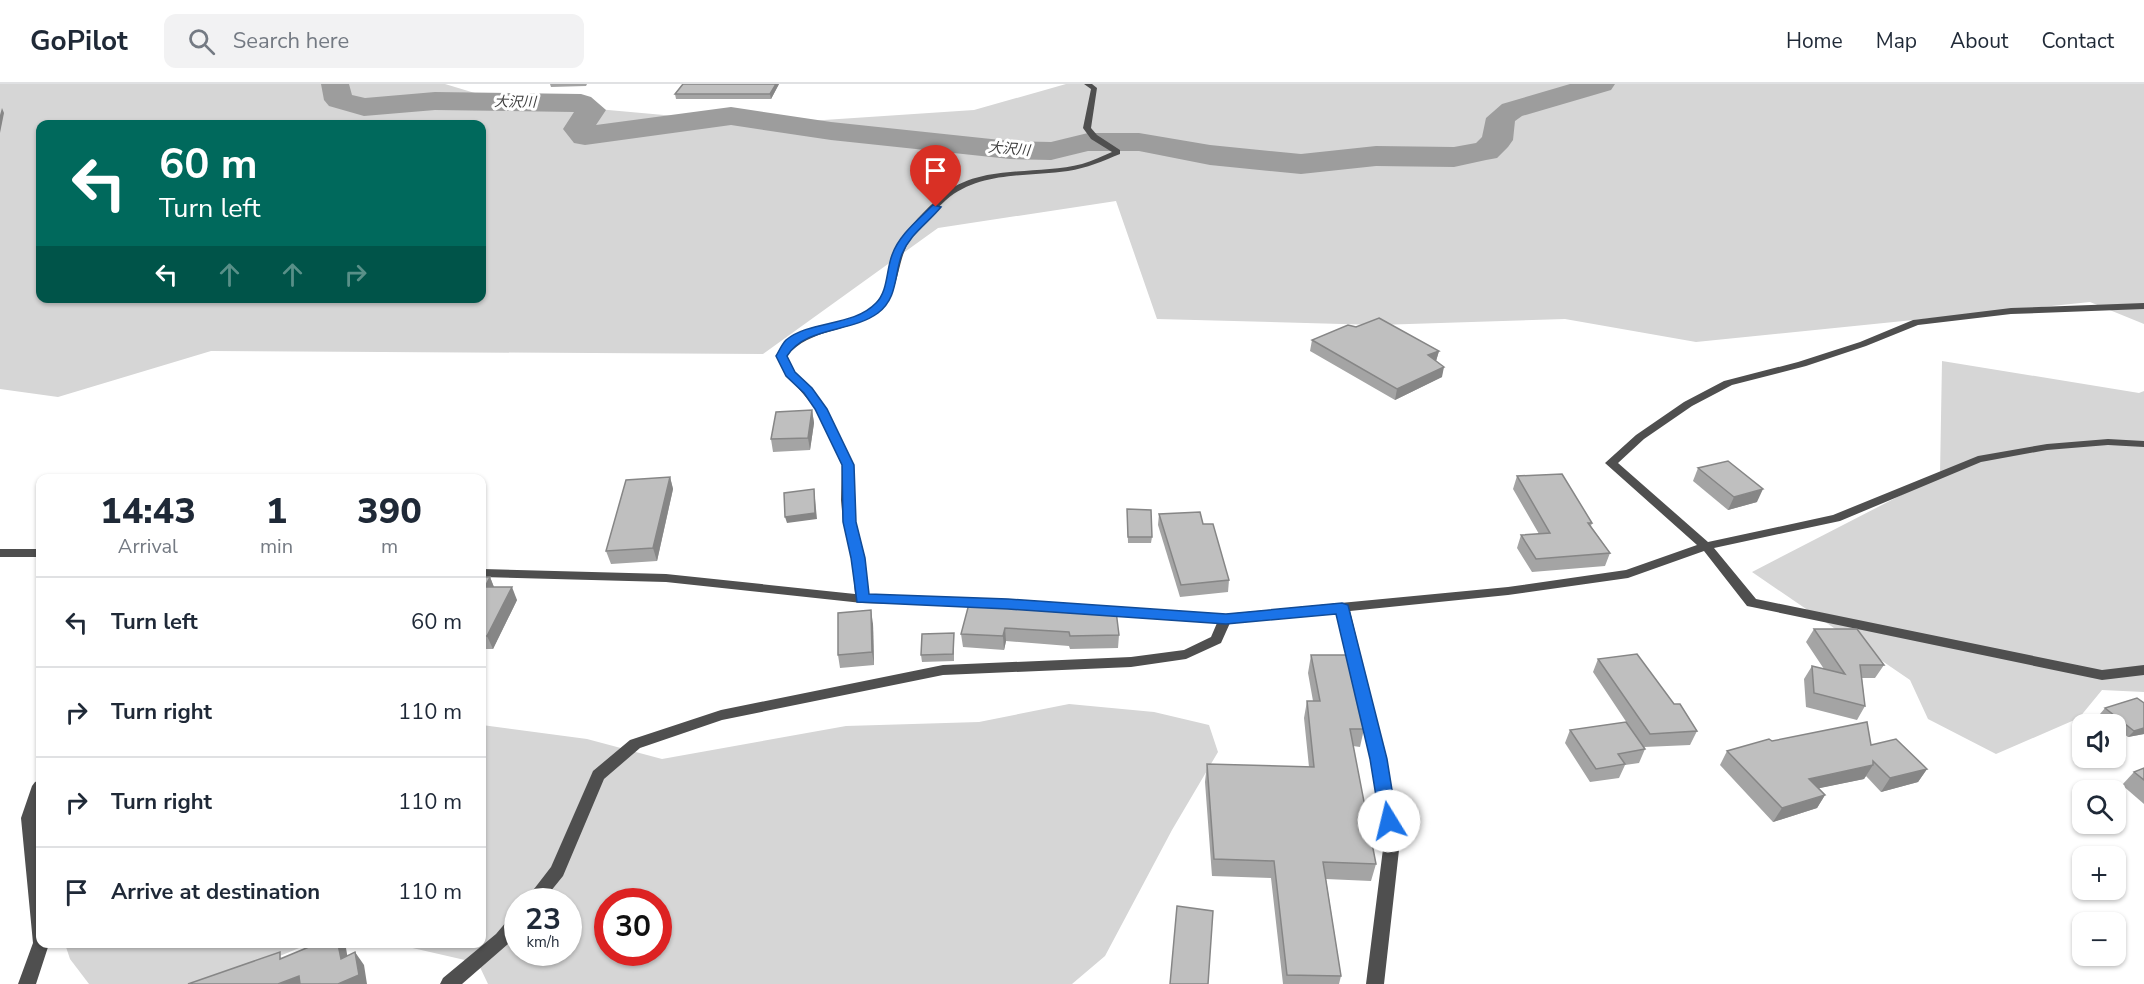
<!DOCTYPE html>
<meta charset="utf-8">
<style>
:root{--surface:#fff;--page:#f2f2f3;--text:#1f2937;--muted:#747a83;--line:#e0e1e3}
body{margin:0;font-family:"Nunito Sans","Noto Sans JP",sans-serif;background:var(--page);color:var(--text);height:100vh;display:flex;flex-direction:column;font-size:22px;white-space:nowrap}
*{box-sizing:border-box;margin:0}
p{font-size:20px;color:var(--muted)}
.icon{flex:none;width:33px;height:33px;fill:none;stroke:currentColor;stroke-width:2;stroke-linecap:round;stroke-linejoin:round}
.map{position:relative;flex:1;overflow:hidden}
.sheet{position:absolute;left:36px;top:390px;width:450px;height:474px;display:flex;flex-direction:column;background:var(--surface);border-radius:12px;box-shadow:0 2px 4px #0004}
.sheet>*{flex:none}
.guide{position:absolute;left:36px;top:36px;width:450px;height:183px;border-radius:12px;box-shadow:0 2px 4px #0004;background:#00695c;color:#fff;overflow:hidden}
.controls{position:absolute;left:2072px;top:630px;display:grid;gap:12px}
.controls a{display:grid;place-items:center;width:54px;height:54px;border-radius:12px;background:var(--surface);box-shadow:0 2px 4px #0004;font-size:30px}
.speed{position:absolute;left:504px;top:804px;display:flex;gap:12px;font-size:30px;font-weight:700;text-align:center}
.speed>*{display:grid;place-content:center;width:78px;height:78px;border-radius:50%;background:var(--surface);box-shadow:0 2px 4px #0004;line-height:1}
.speed small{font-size:15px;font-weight:400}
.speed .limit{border:9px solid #d22;background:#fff;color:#111}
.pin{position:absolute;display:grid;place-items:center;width:51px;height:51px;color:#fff;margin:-62px -26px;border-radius:50% 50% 50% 0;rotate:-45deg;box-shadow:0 0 6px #0007}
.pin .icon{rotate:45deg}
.me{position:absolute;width:66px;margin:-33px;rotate:351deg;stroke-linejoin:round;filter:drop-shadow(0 0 4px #0008)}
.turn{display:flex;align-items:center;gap:21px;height:126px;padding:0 24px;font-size:27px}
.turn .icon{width:78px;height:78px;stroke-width:2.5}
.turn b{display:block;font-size:42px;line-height:51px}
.lanes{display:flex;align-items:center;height:57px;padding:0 24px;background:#0003;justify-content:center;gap:30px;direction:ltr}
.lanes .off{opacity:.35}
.eta{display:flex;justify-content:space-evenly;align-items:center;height:102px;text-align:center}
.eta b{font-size:36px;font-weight:800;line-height:42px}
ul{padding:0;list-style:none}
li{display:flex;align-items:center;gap:18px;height:90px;padding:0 24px;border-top:2px solid var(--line)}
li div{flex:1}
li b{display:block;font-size:22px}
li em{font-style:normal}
header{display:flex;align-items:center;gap:36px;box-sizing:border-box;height:84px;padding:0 30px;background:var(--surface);border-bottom:2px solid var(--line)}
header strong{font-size:28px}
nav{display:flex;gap:33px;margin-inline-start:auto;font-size:21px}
.search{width:420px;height:54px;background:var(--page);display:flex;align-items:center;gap:15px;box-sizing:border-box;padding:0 21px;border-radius:12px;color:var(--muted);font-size:22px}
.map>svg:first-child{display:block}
.green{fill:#d6d6d6;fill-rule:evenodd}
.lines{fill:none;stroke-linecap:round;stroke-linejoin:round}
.river{fill:#9d9d9d;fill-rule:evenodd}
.minor{fill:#4f4f4f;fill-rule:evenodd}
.wall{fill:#a4a4a4}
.shaded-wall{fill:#868686}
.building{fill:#bfbfbf;stroke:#868686;stroke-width:1.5}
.route{fill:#1a73e8;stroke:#114b97;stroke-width:1.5}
.labels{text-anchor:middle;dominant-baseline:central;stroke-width:6;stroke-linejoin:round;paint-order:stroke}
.far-water-label{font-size:14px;font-style:italic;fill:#3e3e3e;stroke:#fff}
</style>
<header>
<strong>GoPilot</strong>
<div class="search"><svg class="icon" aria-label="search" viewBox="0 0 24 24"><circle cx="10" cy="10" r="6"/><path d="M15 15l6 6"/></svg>Search here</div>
<nav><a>Home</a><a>Map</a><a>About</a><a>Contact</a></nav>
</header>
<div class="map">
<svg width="2144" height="900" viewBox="0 0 2144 900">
<rect width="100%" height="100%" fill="#fff"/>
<!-- green -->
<g class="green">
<path d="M0,0H445L498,16L764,40L974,26L1066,0H2144V240L2090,218L1696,258L1565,235L1378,241L1157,235L1116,117L938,144L763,270L211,267L58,313L0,305ZM40,40H482V214H40Z"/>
<path d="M1942,277L2139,309L2144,307V608L2102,606L2079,634L1996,670L1928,635L1910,596L1752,488L1940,391Z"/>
<path d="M1069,620L1154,628L1209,641L1218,668L1172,746L1105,872L1072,900H488L478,879L395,860H482V641L587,655L662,675L846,642L979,638ZM518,818H568V868H518ZM608,818H658V868H608Z"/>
<path d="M65,860H309L211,900H89L70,875Z"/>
</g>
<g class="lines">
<!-- river -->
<path class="river" d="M321,0H349L352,11L365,14L435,8L581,10L591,13L606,26L596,41L731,23L831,38L1010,57L1051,58L1088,49H1139L1210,61L1301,70L1376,62L1454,63L1476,59L1482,53L1486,34L1502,20L1570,0H1615L1611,6L1522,32L1515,37L1513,56L1508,63L1497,74L1486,76L1454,83L1376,82L1301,90L1210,81L1139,67H1088L1051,76L1010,75L831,56L731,41L585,61L574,59L563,45L574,28L435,26L364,32L329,22L324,16Z"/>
<!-- minor -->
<g class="minor">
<path d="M1084,0H1092L1097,4L1091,44L1097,51L1120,66V70C1103,77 1087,84 1068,87C1027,93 980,87 946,116C933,128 916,145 907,161C896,183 899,213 876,229C848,249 810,244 787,272L795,288L812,305L826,325L854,381L853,416L855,438L864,474L868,511L985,515L990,516L991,519L990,522L862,519L666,498L482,493V485L666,490L855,510L852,474L843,438L841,416L842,381L816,325L787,291L777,272C802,238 838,247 869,225C890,211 888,181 899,160C908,143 926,125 941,112C980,79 1036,92 1082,80C1092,77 1102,72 1112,68L1091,55L1083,44L1091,5Z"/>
<path d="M2144,219V225L2011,230L1918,241L1866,262L1806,282L1732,301L1692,322L1644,355L1618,379L1708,458L1833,431L1978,372L2047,360L2108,355L2144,357V363L2108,361L2047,366L1981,378L1840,437L1714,464L1756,515L2102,586L2144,581V591L2102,596L1752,523L1747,522L1704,467L1628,494L1508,511L1350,527L1386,675L1400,757L1384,900H1366L1384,757L1372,675L1338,528L1230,539L1221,559L1186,575L1131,583L943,591L722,636L640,664L604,695L563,792L542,818H524L551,783L593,687L630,656L721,626L943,581L1131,573L1184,566L1211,553L1217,539L1018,524L1017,521L1018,518L1023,517L1225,530L1508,503L1626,486L1697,461L1605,379L1636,351L1684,318L1724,297L1798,278L1860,258L1913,236L2011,224Z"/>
<rect x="0" y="465" width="40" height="8"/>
<path d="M40,696V723L37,734L40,773V860H49L36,900H18L33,859L21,734L32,702L35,698Z"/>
<path d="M518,829V849L508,860L462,900H440L443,894L496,850L512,831Z"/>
</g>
</g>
<!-- wall -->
<g class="wall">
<path d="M550,0H587L586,2L551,3Z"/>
<path d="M683,0H779L771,15H676L675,10Z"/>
<path d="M1312,256L1439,267L1436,277L1442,293L1395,316L1310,267Z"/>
<path d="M812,326L814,339L810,366L773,368L771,355Z"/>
<path d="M1698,384L1757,418L1728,426L1693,397Z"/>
<path d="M1517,392L1592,439L1591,442L1610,469L1605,482L1532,488L1517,464L1521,451L1539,450L1513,405Z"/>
<path d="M670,393L673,405L657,477L611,480L606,467Z"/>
<path d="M1127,425L1152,453L1151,459H1128Z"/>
<path d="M1159,430L1203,440L1229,496L1228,508L1180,513L1158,441Z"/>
<path d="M482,493H490L494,503L517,516L493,565H482Z"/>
<path d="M1039,524L1119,551L1118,564L1070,565L1069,562L1006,557L1004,566L963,563L961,550Z"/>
<path d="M873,540L874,581L840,584L838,571Z"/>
<path d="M1814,545L1884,581L1875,594H1862L1865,622L1857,636L1806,623L1804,595L1812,582L1824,585L1806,558Z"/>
<path d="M954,549V577L922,578L921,571Z"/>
<path d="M1311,571L1364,645L1360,663L1353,662L1376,780L1371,797L1326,795L1341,892L1339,900H1283L1271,794L1212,792L1205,698L1207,680L1309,683L1304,634L1307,617H1313L1308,589Z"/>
<path d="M1598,575L1674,620L1697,647L1690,661L1644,663L1645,665L1639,679L1625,681L1619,694L1590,698L1565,659L1570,646L1637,654L1593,588Z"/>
<path d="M2105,624L2144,650L2128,653L2115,643V640H2112L2100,630Z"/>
<path d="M1772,657L1871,661L1927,685L1918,698L1881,708L1866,692L1864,695L1819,704L1825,711L1817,724L1773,738L1720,681L1727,667Z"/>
<path d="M2144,684V720L2122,701L2134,688Z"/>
</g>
<!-- shaded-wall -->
<g class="shaded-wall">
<path d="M776,0H779L771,15L770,10Z"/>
<path d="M2,24L4,29L0,49V31Z"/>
<path d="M1439,267L1436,277L1428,271Z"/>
<path d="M1444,283L1442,293L1395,316L1397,305Z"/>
<path d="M812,326L814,339L810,366L808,354Z"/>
<path d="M670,393L673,405L657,477L653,464Z"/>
<path d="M814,405L817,435L787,439L785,433Z"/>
<path d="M1763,405L1757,418L1728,426L1734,413Z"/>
<path d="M490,493L495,506L485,503Z"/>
<path d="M512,503L517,516L493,565L487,552Z"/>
<path d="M871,526L873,540L874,581L872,568Z"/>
<path d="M1005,544L1006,557L1004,566L1003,552Z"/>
<path d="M2144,644V650L2128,653L2134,647Z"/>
<path d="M1873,681L1864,695L1801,708L1809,695Z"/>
<path d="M1927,685L1918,698L1881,708L1890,694Z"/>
<path d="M1825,711L1817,724L1773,738L1782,724Z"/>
<path d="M338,860H343L346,864L350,888L341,875Z"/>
<path d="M355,868L364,881L367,900H338Z"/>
<path d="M299,892L305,900H278Z"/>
</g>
<!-- building -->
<g class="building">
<path d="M683,0H776L770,10H675Z"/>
<path d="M1379,234L1439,267L1428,271L1444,283L1397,305L1312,256L1348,241L1356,243Z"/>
<path d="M812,326L808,354L771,355L776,328Z"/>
<path d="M1728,377L1763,405L1734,413L1698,384Z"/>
<path d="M1562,390L1592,439H1588L1610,469L1536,475L1521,451L1550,449L1517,392Z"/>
<path d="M670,393L653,464L606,467L626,396Z"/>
<path d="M814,405L815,429L785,433L784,409Z"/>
<path d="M1127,425L1151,426L1152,453H1128Z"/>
<path d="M1200,428L1203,440H1213L1229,496L1181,501L1159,430Z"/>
<path d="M482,493H490L485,503H512L487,552H482Z"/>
<path d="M970,516L1039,521V524L1116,527L1119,551L1070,552L1069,548L1005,544L1003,552L961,550Z"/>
<path d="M871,526L872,568L838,571V529Z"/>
<path d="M1814,545H1857L1884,581H1860L1865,622L1814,609L1812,582L1845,590Z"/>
<path d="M954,549L953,570L921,571L922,550Z"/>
<path d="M1637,570L1674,620H1680L1697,647L1650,650L1598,575Z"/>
<path d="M1311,571H1349L1364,645H1350L1376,780L1323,778L1341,892L1287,891L1274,777L1214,775L1207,680L1314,683L1307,617H1320Z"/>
<path d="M2137,614L2144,619V644L2134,647L2105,624Z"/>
<path d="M1626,638L1645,665L1618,670L1625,680L1596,685L1570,646Z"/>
<path d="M1867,638L1871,661L1896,655L1927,685L1890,694L1873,677V681L1809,695L1825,711L1782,724L1727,667L1769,655L1772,657Z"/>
<path d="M2144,684V696L2134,688Z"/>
<path d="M1177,822L1213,827L1208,900H1170Z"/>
<path d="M316,860H338L341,875L355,868L359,891L338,900H300L299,892L278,900H188L280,868V875Z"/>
</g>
<!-- route -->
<path class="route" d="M933,121L941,123C928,139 910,150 902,170C894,191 898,214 878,229C851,249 806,242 787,272L795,288L812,304L827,325L854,381L856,438L865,474L869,510L1008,515L1226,530L1342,519L1348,521L1387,675L1397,737L1395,742L1389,744L1382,742L1380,737L1370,675L1336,530L1226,540L1008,525L857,518L851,474L843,438L842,381L815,325L804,309L786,292L776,272C779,267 782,260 786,256C810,236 853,243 876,219C888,207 886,187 892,171C899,151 918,136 933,121Z"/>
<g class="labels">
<!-- far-water labels -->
<g class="far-water-label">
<text transform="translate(515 18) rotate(1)">大沢川</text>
<text transform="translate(1009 65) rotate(5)">大沢川</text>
</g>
</g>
</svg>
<div class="controls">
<a><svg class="icon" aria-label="sound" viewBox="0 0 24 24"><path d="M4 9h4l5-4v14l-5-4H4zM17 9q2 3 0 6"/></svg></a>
<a><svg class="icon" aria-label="search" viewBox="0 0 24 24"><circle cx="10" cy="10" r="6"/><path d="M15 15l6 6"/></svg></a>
<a>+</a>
<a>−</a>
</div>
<div class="speed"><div>23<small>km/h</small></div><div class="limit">30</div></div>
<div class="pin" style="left:936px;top:123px;background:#d93025"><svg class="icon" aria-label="arrive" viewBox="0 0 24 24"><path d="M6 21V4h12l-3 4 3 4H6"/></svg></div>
<svg class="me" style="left:1389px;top:737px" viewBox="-20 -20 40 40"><circle r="19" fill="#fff"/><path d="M0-13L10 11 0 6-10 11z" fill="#1a73e8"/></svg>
<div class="guide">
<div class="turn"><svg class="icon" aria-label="left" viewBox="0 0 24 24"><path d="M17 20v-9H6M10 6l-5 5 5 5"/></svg><div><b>60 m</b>Turn left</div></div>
<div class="lanes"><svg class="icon" aria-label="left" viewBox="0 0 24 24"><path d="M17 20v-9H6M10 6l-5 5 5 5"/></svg><svg class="icon off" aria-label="ahead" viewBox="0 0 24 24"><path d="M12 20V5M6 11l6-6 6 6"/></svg><svg class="icon off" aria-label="ahead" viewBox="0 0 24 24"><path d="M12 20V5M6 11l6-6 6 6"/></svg><svg class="icon off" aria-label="right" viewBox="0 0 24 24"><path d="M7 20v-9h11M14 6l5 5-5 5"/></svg></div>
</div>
<section class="sheet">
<div class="eta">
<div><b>14:43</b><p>Arrival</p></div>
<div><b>1</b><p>min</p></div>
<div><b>390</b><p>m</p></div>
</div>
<ul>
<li><svg class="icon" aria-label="left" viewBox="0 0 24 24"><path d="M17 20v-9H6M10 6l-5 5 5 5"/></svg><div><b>Turn left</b></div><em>60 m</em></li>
<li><svg class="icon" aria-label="right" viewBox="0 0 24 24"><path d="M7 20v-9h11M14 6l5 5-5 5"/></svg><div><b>Turn right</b></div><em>110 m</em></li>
<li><svg class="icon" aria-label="right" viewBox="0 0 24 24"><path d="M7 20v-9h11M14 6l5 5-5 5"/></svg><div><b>Turn right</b></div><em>110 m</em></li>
<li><svg class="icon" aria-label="arrive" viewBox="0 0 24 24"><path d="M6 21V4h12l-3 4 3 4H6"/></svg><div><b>Arrive at destination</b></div><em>110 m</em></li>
</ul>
</section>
</div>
